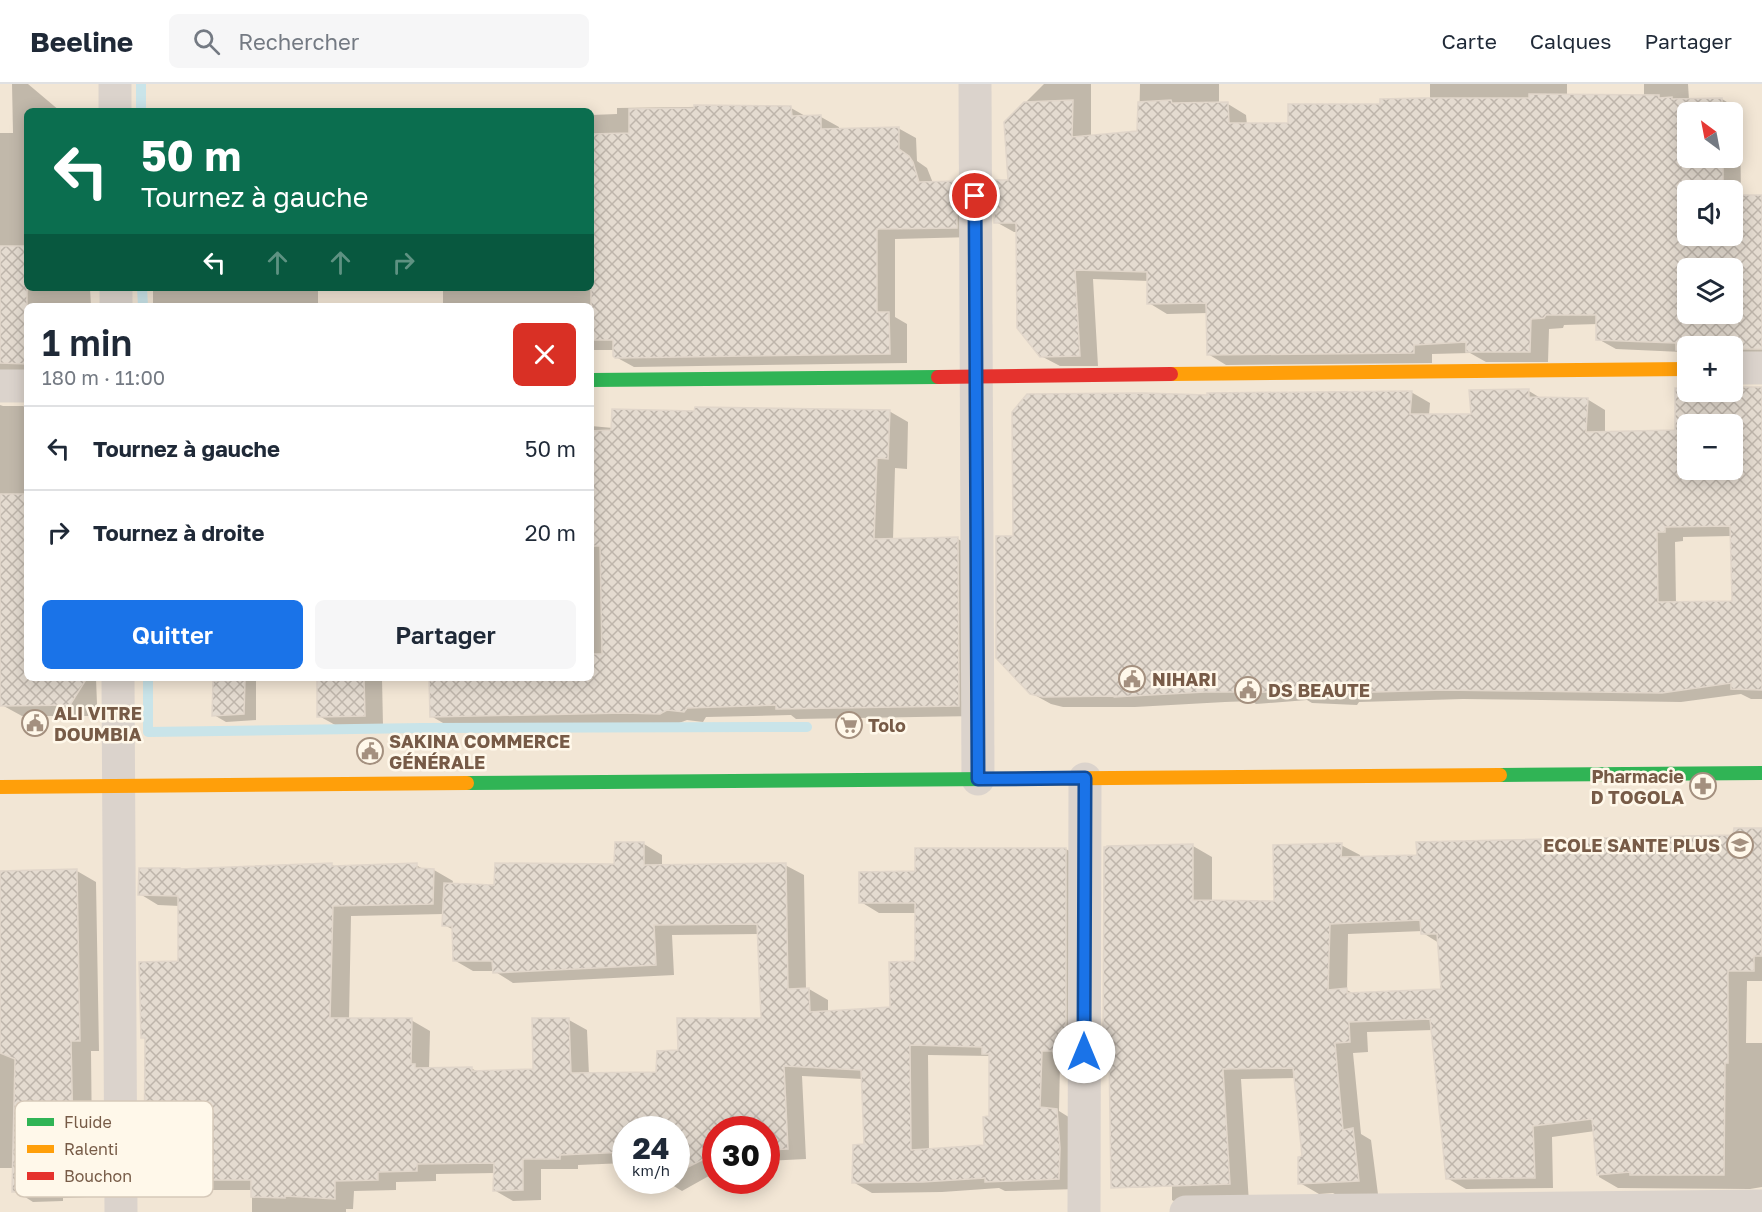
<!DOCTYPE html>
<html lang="fr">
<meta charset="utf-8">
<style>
:root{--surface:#fff;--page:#f6f6f7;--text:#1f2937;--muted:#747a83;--line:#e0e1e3;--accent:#1a73e8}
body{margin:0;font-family:"Golos Text",sans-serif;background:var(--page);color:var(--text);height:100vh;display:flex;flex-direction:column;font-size:22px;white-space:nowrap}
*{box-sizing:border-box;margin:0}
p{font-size:20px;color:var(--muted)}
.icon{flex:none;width:33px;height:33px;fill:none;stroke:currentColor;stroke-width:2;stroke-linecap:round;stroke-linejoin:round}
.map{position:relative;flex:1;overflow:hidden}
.panel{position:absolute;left:24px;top:219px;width:570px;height:378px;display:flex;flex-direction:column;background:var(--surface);border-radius:9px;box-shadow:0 3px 15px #0003}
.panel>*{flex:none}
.hud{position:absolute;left:24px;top:24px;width:570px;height:183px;border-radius:9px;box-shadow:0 3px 15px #0003;background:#0b6e4f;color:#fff;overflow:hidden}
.needle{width:39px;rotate:328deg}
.controls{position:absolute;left:1677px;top:18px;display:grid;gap:12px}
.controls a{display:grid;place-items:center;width:66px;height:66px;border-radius:9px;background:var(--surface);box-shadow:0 3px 15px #0003;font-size:30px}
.speed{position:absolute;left:612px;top:1032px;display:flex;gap:12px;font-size:30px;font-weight:700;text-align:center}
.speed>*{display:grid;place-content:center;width:78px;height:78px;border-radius:50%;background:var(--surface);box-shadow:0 3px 15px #0003;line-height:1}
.speed small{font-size:15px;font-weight:400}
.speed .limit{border:9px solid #d22;background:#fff;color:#111}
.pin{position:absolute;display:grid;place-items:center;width:51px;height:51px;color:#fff;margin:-26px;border:3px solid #fff;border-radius:50%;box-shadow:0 2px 6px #0007}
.me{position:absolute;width:66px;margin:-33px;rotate:0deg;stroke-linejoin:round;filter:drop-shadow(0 0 4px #0008)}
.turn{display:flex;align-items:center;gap:21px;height:126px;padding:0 18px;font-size:27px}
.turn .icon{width:78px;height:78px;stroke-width:2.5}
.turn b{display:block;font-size:42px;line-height:51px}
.lanes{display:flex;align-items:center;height:57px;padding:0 18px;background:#0003;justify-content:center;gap:30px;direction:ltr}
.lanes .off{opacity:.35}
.round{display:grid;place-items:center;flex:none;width:63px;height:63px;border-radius:9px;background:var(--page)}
.head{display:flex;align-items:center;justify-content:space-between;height:102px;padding:0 18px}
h1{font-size:36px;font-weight:600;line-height:45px}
.button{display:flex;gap:12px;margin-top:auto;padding:12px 18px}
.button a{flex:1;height:69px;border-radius:9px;background:var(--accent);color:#fff;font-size:24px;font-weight:600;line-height:69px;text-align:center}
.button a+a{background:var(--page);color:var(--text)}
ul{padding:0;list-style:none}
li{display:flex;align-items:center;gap:18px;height:84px;padding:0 18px;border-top:2px solid var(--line)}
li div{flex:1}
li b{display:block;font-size:22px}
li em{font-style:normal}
header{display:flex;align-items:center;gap:36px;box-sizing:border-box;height:84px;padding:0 30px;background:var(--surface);border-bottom:2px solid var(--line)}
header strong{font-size:28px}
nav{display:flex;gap:33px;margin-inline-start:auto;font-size:21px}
.search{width:420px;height:54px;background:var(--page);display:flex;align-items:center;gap:15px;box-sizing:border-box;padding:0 21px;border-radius:9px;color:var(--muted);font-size:22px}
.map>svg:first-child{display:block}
.residential{fill:#f2e6d5;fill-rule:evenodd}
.shadow{fill:#0003;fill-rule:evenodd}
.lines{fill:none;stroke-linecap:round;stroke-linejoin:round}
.stream{stroke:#c9e4e9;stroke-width:10}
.building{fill:url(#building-cross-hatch);stroke:#e1d6ca;stroke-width:1.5;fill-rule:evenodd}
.street{stroke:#dbd3cc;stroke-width:33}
.fast{stroke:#30b455;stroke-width:14}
.slow{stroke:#ff9f0a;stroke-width:14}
.jam{stroke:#e5322d;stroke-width:14}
.route-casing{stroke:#114b97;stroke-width:15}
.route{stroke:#1a73e8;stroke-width:10}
.labels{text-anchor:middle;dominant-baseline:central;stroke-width:5;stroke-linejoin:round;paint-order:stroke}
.poi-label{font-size:18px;font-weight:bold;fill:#775b47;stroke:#fff8ea;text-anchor:start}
.key{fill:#fff8ea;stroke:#d6c9b9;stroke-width:1.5}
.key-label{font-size:16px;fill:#775b47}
</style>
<header>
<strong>Beeline</strong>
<div class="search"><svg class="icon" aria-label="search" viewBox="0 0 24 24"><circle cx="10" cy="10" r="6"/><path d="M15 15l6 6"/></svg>Rechercher</div>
<nav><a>Carte</a><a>Calques</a><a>Partager</a></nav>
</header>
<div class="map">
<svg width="1762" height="1128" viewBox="0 0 1762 1128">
<defs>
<pattern id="building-cross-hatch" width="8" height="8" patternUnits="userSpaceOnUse" patternTransform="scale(1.5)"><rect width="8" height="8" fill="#e4dbd0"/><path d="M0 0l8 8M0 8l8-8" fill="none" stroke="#beb5ab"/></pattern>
</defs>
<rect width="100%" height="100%" fill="#f8f3e8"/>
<!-- residential -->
<path class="residential" d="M0,0H1762V1128H0ZM27,27H591V204H27ZM1688,28H1732V74H1688ZM1688,106H1732V152H1688ZM1688,184H1732V230H1688ZM27,222H591V594H27ZM1688,262H1732V308H1688ZM1688,340H1732V386H1688ZM626,1046H676V1096H626ZM716,1046H766V1096H716Z"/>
<!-- shadow -->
<g class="shadow">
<path d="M12,0H28L60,27H27V204H90L91,222H27V293L0,301V49H13Z"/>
<path d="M1044,0H1091V53L1139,49L1140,0H1219V20H1228L1246,31L1247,41L1290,40L1382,21L1430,15V0H1567V12H1644V0H1688L1689,16L1722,15L1740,26L1741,113L1762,112V275L1732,291V262L1683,263L1688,268V271L1682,268L1616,265L1598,255V240L1564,241L1563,244L1549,245L1548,278H1486L1470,269L1432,270V279L1226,281L1208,270V229L1167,230L1149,219V197L1093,195L1098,282H1060L1041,272L1017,148H1014L996,138L1009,98L1005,39ZM1688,28H1732V74H1688ZM1688,106H1732V152H1688ZM1688,184H1732V230H1688Z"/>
<path d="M757,22L791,24L807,33H821L839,43V46L898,44L916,54L917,77L927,84L933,99H956L974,109V153L895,155V233L907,240V279L634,283L614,272V266H591V222H443V204H591V31L617,30V24Z"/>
<path d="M434,25H561L565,27H434Z"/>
<rect x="153" y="204" width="165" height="18"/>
<path d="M1732,300L1734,304H1762V615H1751L1741,610L1681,618L1463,615L1359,618L1357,621L1312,619L1307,616L1256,620L1252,617L1225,618L1135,623H1063L1051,620L1031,609L1014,454L1208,313L1411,308L1430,319L1429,331L1472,332L1529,307L1542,315H1587L1605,326V349L1677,348L1688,308H1732ZM1688,340H1732V386H1688ZM1731,452L1734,518L1676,520L1675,458L1683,457V453Z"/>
<path d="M0,321L3,322H23L27,324V594H96L97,620L90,632H22L0,620Z"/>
<path d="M889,327L908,338L907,385L895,384L893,456L958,455L976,465L977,632L796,635L791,631L706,633L703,638L687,636L679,639H643L450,643L431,632L490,594H591V342L613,344L696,329Z"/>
<path d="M214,594H256V636L226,638L214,631Z"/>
<path d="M318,594H382L383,642H337L319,632Z"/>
<path d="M1762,745V897H1747L1746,959H1762V1103L1750,1105L1618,1104L1599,1093L1595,1047L1552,1053L1553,1104L1466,1105L1447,1094L1433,946L1367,948L1368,968L1353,969L1361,1050L1371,1056L1379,1118H1348L1333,1109L1319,1110L1300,1099L1303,1073L1296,994L1241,995L1249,1119L1191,1127L1172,1116V1102L1131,1104L1112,1093L1111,969L1105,965L1193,762L1212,773V817L1275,818L1341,761L1360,771V774L1418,772L1735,753ZM1423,847V849L1439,859L1443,906L1354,910L1347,906L1348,850Z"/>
<path d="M644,760L662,771V782L785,781L804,791L806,905H809L828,916V929L892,925L916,878L917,829H879L861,818L917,789L1066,765L1084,776V977H1060L1059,1027L1075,1037L1078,1105L1005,1107L999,1104L942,1108L872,1109L853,1098L866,1061L863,995L802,992L806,1075L766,1077V1046H716V1088L682,1107L664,1096H676V1046H626V1079L578,1081V1085H541V1116L513,1117L494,1106L495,1089L436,1090V1097L396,1098V1106L354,1107L353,1125H346V1128H252V1106H164L145,1096L147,956L142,953L179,879L180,822L158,821L140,810L180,785L332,781L336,783L416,781L425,786H434L453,797L452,801L496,803L615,781ZM444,830V841L454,846V876L473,887H494L513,899L674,891L672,851L759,850L763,936L679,968L657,990L589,991L587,946L569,936L534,986L478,988L471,984L429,985L430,947L411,936H349L351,832ZM928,971L991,972L990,1034L985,1063L929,1066Z"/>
<path d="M77,787L96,798L99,967H91L92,1061H89V1097H87V1113L63,1114V1117L33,1118L14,1106V1084H0V789Z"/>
</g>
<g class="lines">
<!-- stream -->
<g class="stream">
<path d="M141,0V27"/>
<path d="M142,204L143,222"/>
<path d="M148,594V648L422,644L807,643"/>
</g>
</g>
<!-- building -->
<g class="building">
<path d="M1529,10L1659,11V14L1672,13V15L1722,14V28H1688V74H1723V106H1688V152H1732V111H1762V265H1732V262H1688V266H1676V259L1596,256V231H1546L1544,234L1531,235L1530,268H1466V258L1414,261V269L1207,271L1206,219L1147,220V188L1075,186L1080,272L1040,273L1017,244L1016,139H994V96H1008L1004,38L1024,18L1073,16L1072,53L1137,47L1138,18L1171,16L1172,19L1228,18L1229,39H1288V20H1380V15L1422,14H1529ZM1688,184H1732V230H1688Z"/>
<path d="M694,21L791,22L792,32L821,31V45L899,43V65L909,72L913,78L919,98L957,97V144L877,145V228H889L890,270L615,274L613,272V256H591V50L629,49V25L694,24Z"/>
<path d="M0,162H27V280L0,279Z"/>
<path d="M1732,303H1762V606L1731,605V599L1662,609L1444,606L1340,609L1339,612L1292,609V606L1237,610L1235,608H1205L1115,613L1116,612L1043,613L1030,610L996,574V452H1013L1012,328L1027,310L1143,309L1207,311V309L1412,307L1410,330H1471L1469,306L1529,305V313L1588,314L1586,348L1675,346V304H1688V308H1732ZM1688,340H1732V386H1688ZM1730,442L1732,517L1658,518L1657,448H1665V443Z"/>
<path d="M695,323L890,326L888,375L877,374L874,455L958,453L959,622L776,625V621L687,624L684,628L667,626L660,630L624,629L430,633L429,594H591V570H602L600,462H591V347L611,346L612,325L694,327Z"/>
<path d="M0,410H27V594H87L70,621L0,622Z"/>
<path d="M317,594H364L365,632L317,633Z"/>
<path d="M245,596L244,630L212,632L213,597Z"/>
<path d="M1734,744H1762V872H1754V887H1728V979H1725L1724,1091H1630V1088L1597,1091L1592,1035L1533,1042L1535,1094L1446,1095L1430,935L1349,938L1350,958L1335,959L1343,1046L1353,1044L1359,1097L1298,1100V1073L1302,1072L1293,984L1223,985L1230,1100L1111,1104L1109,966H1103L1104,763H1107V762L1193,760V816L1274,817L1273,761L1342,759L1341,773L1417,771L1416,758L1733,751ZM1420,836L1421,850H1437L1441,905L1347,909V904L1328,906L1330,840Z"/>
<path d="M615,758H644V781L786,779L788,905L809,904L810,928L890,923L889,878L915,877V819H859V788L915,787V764H1066V967H1042L1040,1023L1057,1025L1060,1064L1059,1095L985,1098V1094L923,1098L852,1099L853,1061L864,1060L861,986L784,982L788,1065L766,1066V1046H716V1069L676,1089V1046H626V1068L560,1071V1075H523V1106L493,1107L494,1079L417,1080V1087L378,1088V1096L335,1097V1115L285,1112V1114L251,1113V1096H144L145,954H141L139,878L178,877V812L138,811L139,784H180V785L332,779V782L417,779V784L434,785L433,820L333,822L330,934H412L411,980H415V984L472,983V987L533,985L532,934H569L571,989L656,988L657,967L678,966L677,934H761L757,840L654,841L656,881L493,889L492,877H453L452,842H442L444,799L494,801L495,779L614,780ZM910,961L982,963V970H989V1032L983,1033L984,1061L911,1066Z"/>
<path d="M77,785L80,957H71L73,1050L70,1051V1086H68L67,1103H44V1107L12,1108L15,975L0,969V787Z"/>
</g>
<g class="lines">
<!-- street -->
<g class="street">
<path d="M115,0V27"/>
<path d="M975,0L978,695"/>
<path d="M116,204V222"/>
<path d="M1732,284H1762"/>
<path d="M0,302H27"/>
<path d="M118,594L121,1128"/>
<path d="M1084,1128L1085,695"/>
<path d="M1186,1128L1762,1122"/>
</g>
<!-- fast -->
<g class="fast">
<path d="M591,296L938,293"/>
<path d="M1500,691L1762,689"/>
<path d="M467,699L991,695"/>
</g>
<!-- slow -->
<g class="slow">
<path d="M1171,290L1688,285"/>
<path d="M991,695L1500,691"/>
<path d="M0,703L467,699"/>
</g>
<!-- jam -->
<path class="jam" d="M938,293L1171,290"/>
</g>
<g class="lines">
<defs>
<path id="route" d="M975,112L978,695L1085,694L1084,968"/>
</defs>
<!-- route casing -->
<use href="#route" class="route-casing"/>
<!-- route -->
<use href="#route" class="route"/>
</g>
<!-- icons -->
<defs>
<symbol id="civic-ring" viewBox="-11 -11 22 22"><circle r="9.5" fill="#fff8ea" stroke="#a4907f" stroke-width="1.5"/><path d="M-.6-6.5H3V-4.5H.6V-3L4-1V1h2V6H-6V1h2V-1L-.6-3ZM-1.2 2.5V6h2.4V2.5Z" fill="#a4907f"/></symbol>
<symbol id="supermarket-ring" viewBox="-11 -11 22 22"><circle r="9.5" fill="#fff8ea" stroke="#a4907f" stroke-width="1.5"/><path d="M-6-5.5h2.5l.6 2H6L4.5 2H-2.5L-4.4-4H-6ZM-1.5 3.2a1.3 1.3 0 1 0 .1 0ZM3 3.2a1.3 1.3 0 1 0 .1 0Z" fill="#a4907f"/></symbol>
<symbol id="pharmacy-ring" viewBox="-11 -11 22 22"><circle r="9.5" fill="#fff8ea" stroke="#a4907f" stroke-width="1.5"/><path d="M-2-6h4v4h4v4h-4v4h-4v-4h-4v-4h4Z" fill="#a4907f"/></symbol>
<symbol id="school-ring" viewBox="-11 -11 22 22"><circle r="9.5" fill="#fff8ea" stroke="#a4907f" stroke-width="1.5"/><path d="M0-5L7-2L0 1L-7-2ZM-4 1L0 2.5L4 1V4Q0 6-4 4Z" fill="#a4907f"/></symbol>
</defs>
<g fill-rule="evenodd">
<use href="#civic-ring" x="1117" y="580" width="30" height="30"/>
<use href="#civic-ring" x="1233" y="591" width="30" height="30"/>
<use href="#civic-ring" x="20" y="624" width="30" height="30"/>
<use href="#supermarket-ring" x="834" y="626" width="30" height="30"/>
<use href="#civic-ring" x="355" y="652" width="30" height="30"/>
<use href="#pharmacy-ring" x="1688" y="687" width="30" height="30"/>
<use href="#school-ring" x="1725" y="746" width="30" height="30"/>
</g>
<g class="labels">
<!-- poi labels -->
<g class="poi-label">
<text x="1152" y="595">NIHARI</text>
<text x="1268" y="606">DS BEAUTE</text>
<text x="54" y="629">ALI VITRE<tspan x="54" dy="21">DOUMBIA</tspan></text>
<text x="868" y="641">Tolo</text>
<text x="389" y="657">SAKINA COMMERCE<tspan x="389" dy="21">GÉNÉRALE</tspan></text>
<text x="1684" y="692" text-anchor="end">Pharmacie<tspan x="1684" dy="21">D TOGOLA</tspan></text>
<text x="1720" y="761" text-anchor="end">ECOLE SANTE PLUS</text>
</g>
</g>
<!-- legend -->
<rect x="15" y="1017" width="198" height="96" rx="9" class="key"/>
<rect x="27" y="1034" width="27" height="8" fill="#30b455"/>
<rect x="27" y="1061" width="27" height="8" fill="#ff9f0a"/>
<rect x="27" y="1088" width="27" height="8" fill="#e5322d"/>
<g class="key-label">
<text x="64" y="1044">Fluide</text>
<text x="64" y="1071">Ralenti</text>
<text x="64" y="1098">Bouchon</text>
</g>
</svg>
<div class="controls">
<a><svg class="needle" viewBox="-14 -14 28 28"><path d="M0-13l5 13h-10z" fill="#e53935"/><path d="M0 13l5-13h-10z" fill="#747a83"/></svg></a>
<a><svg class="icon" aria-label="sound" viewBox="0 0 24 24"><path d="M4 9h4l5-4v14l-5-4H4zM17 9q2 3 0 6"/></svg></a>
<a><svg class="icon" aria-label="layers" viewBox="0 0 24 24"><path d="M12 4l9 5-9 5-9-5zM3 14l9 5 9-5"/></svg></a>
<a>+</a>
<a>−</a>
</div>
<div class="speed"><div>24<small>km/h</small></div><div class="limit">30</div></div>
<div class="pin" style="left:975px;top:112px;background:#d93025"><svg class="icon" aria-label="arrive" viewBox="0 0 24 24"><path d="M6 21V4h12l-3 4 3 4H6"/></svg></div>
<svg class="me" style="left:1084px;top:968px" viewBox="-20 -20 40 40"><circle r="19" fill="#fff"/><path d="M0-13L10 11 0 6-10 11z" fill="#1a73e8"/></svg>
<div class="hud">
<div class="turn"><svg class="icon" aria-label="left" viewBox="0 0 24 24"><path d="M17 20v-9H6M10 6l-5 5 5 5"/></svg><div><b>50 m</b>Tournez à gauche</div></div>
<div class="lanes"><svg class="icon" aria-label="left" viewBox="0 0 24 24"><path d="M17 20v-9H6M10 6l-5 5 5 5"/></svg><svg class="icon off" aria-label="ahead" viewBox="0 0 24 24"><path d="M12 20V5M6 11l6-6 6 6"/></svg><svg class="icon off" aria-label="ahead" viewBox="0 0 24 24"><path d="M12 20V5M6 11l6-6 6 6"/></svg><svg class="icon off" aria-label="right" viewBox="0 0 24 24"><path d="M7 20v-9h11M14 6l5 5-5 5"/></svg></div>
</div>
<section class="panel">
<div class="head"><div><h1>1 min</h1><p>180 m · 11:00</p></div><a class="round" style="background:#d93025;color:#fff"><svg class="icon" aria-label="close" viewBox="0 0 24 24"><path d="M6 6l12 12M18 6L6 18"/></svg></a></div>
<ul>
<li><svg class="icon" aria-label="left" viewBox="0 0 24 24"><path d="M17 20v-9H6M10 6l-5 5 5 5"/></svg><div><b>Tournez à gauche</b></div><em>50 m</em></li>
<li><svg class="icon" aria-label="right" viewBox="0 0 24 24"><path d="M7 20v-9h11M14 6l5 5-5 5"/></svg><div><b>Tournez à droite</b></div><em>20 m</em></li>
</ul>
<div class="button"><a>Quitter</a><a>Partager</a></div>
</section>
</div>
